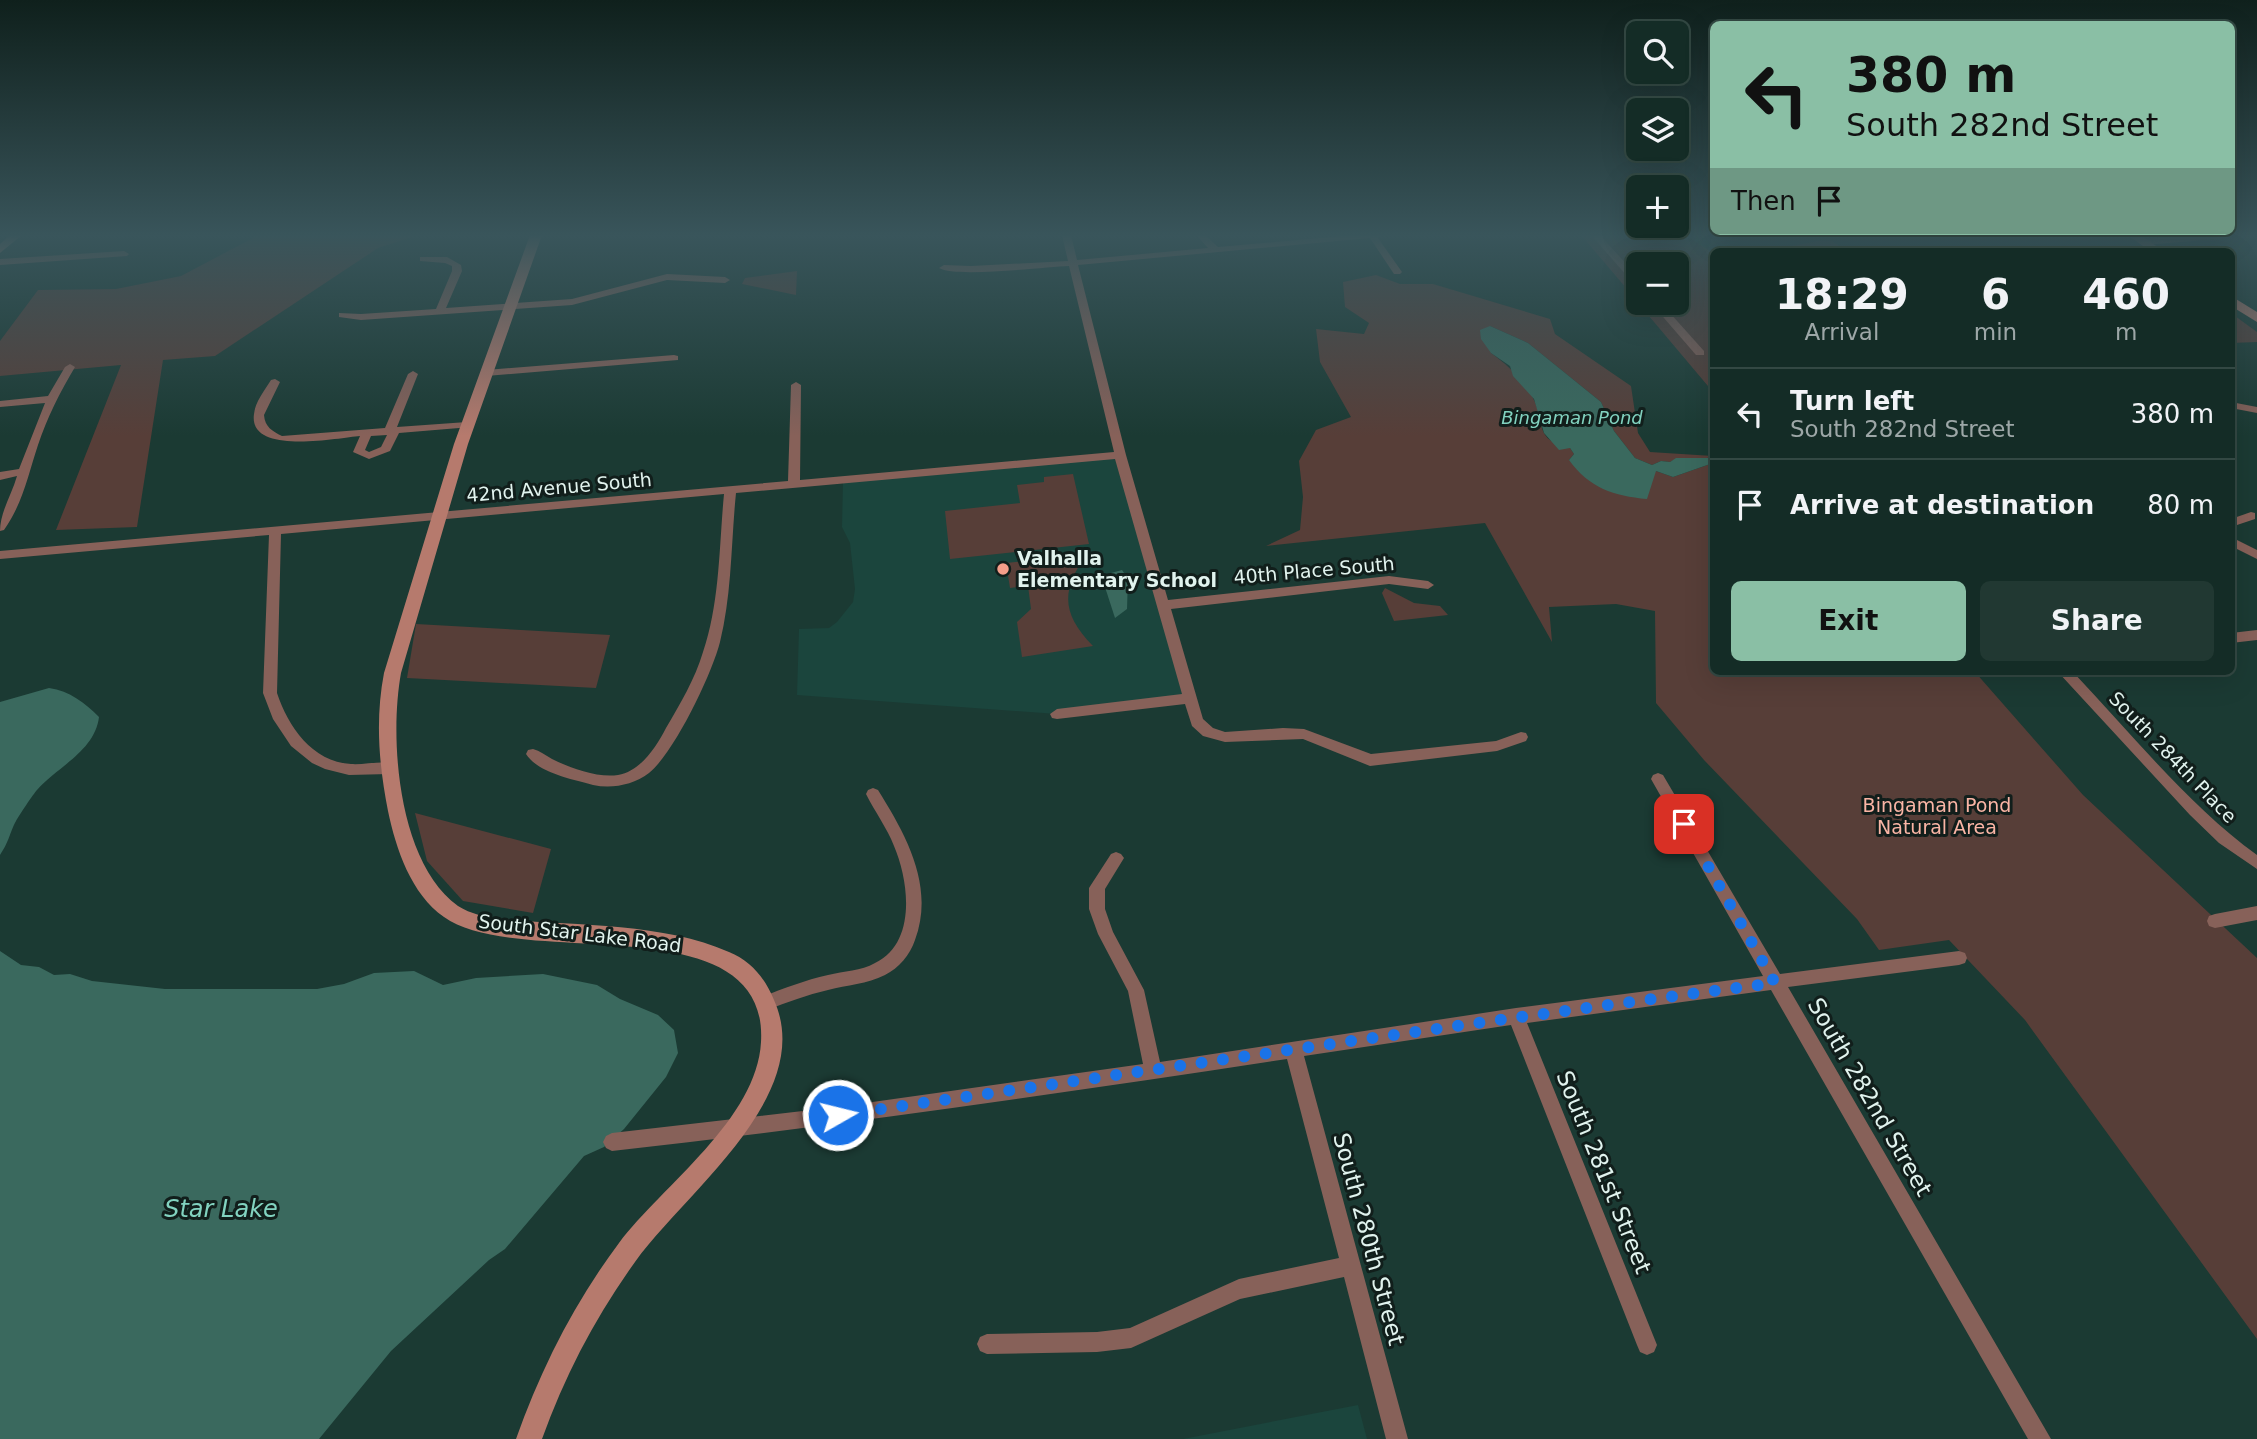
<!DOCTYPE html>
<meta charset="utf-8">
<style>
:root{--surface:#142c26;--page:#213832;--text:#f1f3f6;--muted:#9da7a7;--line:#334843;--accent:#8abfa5}
body{margin:0;font-family:"DejaVu Sans",sans-serif;background:var(--page);color:var(--text);height:100vh;display:flex;flex-direction:column;font-size:26px;white-space:nowrap}
*{box-sizing:border-box;margin:0}
p{font-size:23px;color:var(--muted)}
.icon{flex:none;width:38px;height:38px;fill:none;stroke:currentColor;stroke-width:2;stroke-linecap:round;stroke-linejoin:round}
.map{position:relative;flex:1;overflow:hidden}
.sheet{position:absolute;left:1710px;top:248px;width:525px;height:427px;display:flex;flex-direction:column;background:var(--surface);border-radius:10px;box-shadow:0 7px 28px #0002,0 0 0 2px var(--line)}
.sheet>*{flex:none}
.top-card{position:absolute;left:1710px;top:21px;width:525px;height:214px;border-radius:10px;box-shadow:0 7px 28px #0002,0 0 0 2px var(--line);background:#8abfa5;color:#111;overflow:hidden}
.buttons{position:absolute;left:1626px;top:21px;display:grid;gap:14px}
.buttons a{display:grid;place-items:center;width:63px;height:63px;border-radius:10px;background:var(--surface);box-shadow:0 7px 28px #0002,0 0 0 2px var(--line);font-size:35px}
.pin{position:absolute;display:grid;place-items:center;width:60px;height:60px;color:#fff;margin:-30px;border-radius:14px;box-shadow:0 4px 10px #0006}
.me{position:absolute;width:77px;margin:-38px;rotate:82deg;stroke-linejoin:round;filter:drop-shadow(0 0 5px #0008)}
.turn{display:flex;align-items:center;gap:24px;height:147px;padding:0 21px;font-size:32px}
.turn .icon{width:91px;height:91px;stroke-width:2.5}
.turn b{display:block;font-size:49px;line-height:60px}
.then{display:flex;align-items:center;height:66px;padding:0 21px;background:#0003;gap:14px;font-size:26px}
.eta{display:flex;justify-content:space-evenly;align-items:center;height:119px;text-align:center}
.eta b{font-size:42px;font-weight:600;line-height:49px}
.button{display:flex;gap:14px;margin-top:auto;padding:14px 21px}
.button a{flex:1;height:80px;border-radius:10px;background:var(--accent);color:#111;font-size:28px;font-weight:600;line-height:80px;text-align:center}
.button a+a{background:var(--page);color:var(--text)}
ul{padding:0;list-style:none}
li{display:flex;align-items:center;gap:21px;height:91px;padding:0 21px;border-top:2px solid var(--line)}
li div{flex:1}
li b{display:block;font-size:26px}
li em{font-style:normal}
.map>svg:first-child{display:block}
.built{fill:#1b453d}
.green{fill:#573e38}
.water{fill:#3a695e}
.lines{fill:none;stroke-linecap:round;stroke-linejoin:round}
.street{fill:#876159;fill-rule:evenodd}
.secondary{fill:#b67a6d;fill-rule:evenodd}
.route{stroke:#1a73e8;stroke-width:12;stroke-dasharray:0 21.6}
.poi-dot{fill:#f49e8a;stroke:#111e1b;stroke-width:2.5}
.labels{text-anchor:middle;dominant-baseline:central;stroke-width:6;stroke-linejoin:round;paint-order:stroke}
.far-water-label{font-size:18px;font-style:italic;fill:#82d3c0;stroke:#111e1b}
.street-label{font-size:19px;fill:#e1f3ee;stroke:#111e1b}
.poi-label{font-size:19px;font-weight:bold;fill:#e1f3ee;stroke:#111e1b;text-anchor:start}
.park-label{font-size:19px;fill:#fab5a5;stroke:#111e1b}
.near-street-label{font-size:23px;fill:#e1f3ee;stroke:#111e1b}
.near-water-label{font-size:24px;font-style:italic;fill:#82d3c0;stroke:#111e1b}
</style>
<div class="map">
<svg width="2257" height="1439" viewBox="0 0 2257 1439">
<rect width="100%" height="100%" fill="#1b3a33"/>
<!-- built -->
<g class="built">
<path d="M1681,235H2133L2159,252L1713,253L1687,236Z"/>
<path d="M1120,455L1189,698L1057,714L797,695L799,629L829,628L837,622L853,602L855,589L850,543L842,527L843,480Z"/>
<path d="M1358,1405L1367,1439H1183Z"/>
</g>
<!-- green -->
<g class="green">
<path d="M253,235H418L378,248L215,356L163,360L137,527L56,530L121,365L0,376V341L38,290L116,289L181,276L253,238Z"/>
<path d="M1581,235H1681L1687,236L1713,253V392L1638,303H1676V264H1638V302Z"/>
<path d="M1829,239L1848,252H1779L1775,249Z"/>
<path d="M797,271L796,295L742,284L745,278Z"/>
<path d="M1376,275L1400,284H1433L1550,319L1555,334L1631,386L1638,433L1650,452L1713,456C1702,462 1682,454 1670,462L1661,461L1652,465L1635,458L1614,431L1601,402L1528,343L1490,326L1491,353C1507,365 1524,379 1533,398C1546,423 1533,440 1570,448L1574,454L1569,460L1656,471L1673,477L1713,463V672H1975L2083,795L2257,958V1339L2025,1020L1949,940L1879,950L1857,919L1704,760L1656,703L1655,611L1616,604L1549,607L1552,642L1485,523L1266,546L1300,530L1303,497L1299,461L1316,430L1351,417L1320,362L1316,329L1364,334L1369,323L1345,307L1343,282Z"/>
<path d="M2235,316L2257,332V342L2231,343V317Z"/>
<path d="M1073,474L1089,544L950,559L945,511L1020,503L1017,485L1044,482V477Z"/>
<path d="M1087,554C1061,590 1061,613 1093,646L1022,657L1017,622L1031,609L1028,586L1010,588L1006,563Z"/>
<path d="M1385,588L1414,603L1440,606L1448,615L1394,621L1382,593Z"/>
<path d="M416,624L610,635L596,688L407,678Z"/>
<path d="M415,813L551,849L533,913L463,901L427,861Z"/>
</g>
<!-- water -->
<g class="water">
<path d="M1490,326L1528,343L1601,402L1614,431L1635,458L1652,465L1661,461L1670,462L1676,458H1713V463L1673,477L1656,471L1647,499C1614,496 1589,488 1569,460L1574,454L1570,448L1559,450L1544,433L1534,399L1513,376L1510,366L1491,353L1481,339L1480,330Z"/>
<path d="M1122,570L1128,579L1127,609L1115,618L1104,584L1111,573Z"/>
<path d="M49,688C70,691 85,703 99,717C95,751 57,767 37,790C34,793 18,817 16,821C9,834 10,840 0,855V702Z"/>
<path d="M0,951L21,965L39,967L54,975L70,974L92,981L165,989H317L344,984L374,973L414,971L443,985L476,978L543,974L597,985L620,999L658,1015L674,1030L678,1053L666,1077L624,1129L604,1147L584,1156L505,1249L489,1260L391,1351L319,1439H0Z"/>
</g>
<g class="lines">
<!-- street -->
<g class="street">
<path d="M1062,235H1071L1077,260L1208,248L1196,235H1205L1218,247L1353,235H1382L1378,238L1402,272L1400,274H1394L1370,238L1078,265L1126,455L1168,600L1389,576L1428,581L1434,585L1428,589L1389,584L1171,609L1203,719L1213,728L1225,732L1283,728L1304,729L1371,754L1496,741L1521,732L1526,733L1528,737L1526,741L1497,751L1370,766L1303,739L1225,742L1203,736L1192,726L1185,704L1057,719L1052,718L1050,714L1057,709L1182,694L1115,459L736,493C731,542 732,594 720,642C712,674 674,753 649,773C633,785 612,789 593,785C572,779 538,773 526,754L528,750L533,749C540,751 545,755 552,759C570,768 597,778 618,775C641,771 656,747 666,728C680,704 695,679 703,652C720,602 719,546 724,494L281,534L277,693C288,726 312,762 351,764C365,765 381,760 394,764L396,768L394,772L389,774L349,775L325,769L312,763L291,746L273,719L263,693L269,535L0,559V551L788,481L791,385L796,382L801,385L800,480L1114,452L1069,266C1044,267 956,278 939,268L944,265L971,266L1068,261Z"/>
<path d="M1591,235H1600L1638,277V286L1635,285Z"/>
<path d="M2201,235H2233L2228,238L2144,245L2139,242L2144,239Z"/>
<path d="M124,251L129,254L127,256L0,265V259Z"/>
<path d="M420,257H447L461,265L462,271L446,308L572,299L667,274L725,277L730,280L725,283L667,280L572,305L361,320L339,317V313L361,314L436,309L452,271V266L445,263L420,261Z"/>
<path d="M1651,303H1661L1704,351V355H1696Z"/>
<path d="M674,355L678,356V360L486,376L481,373L486,370Z"/>
<path d="M70,364L75,367C60,392 47,418 38,445C28,475 23,503 4,530L0,531C0,512 12,494 17,476L0,480V472L19,469L45,403L0,407V401L48,396L65,367Z"/>
<path d="M413,371L418,374L397,427L467,422L472,425L471,427L399,433L390,451L369,459L353,452L360,436C337,438 248,456 254,414C255,402 265,390 271,380L275,379L280,382L264,415C265,427 272,431 282,436L385,428L408,374ZM387,435L381,447L369,452L365,450L371,436Z"/>
<path d="M2231,402L2257,407V413L2231,408Z"/>
<path d="M2251,512L2255,513V519L2231,527V519Z"/>
<path d="M2231,537L2257,550V559L2231,546Z"/>
<path d="M2257,630V640L2231,643V633Z"/>
<path d="M2058,672H2073C2131,733 2189,806 2257,855V869L2219,843L2190,815Z"/>
<path d="M1658,773L1663,775L1780,974L1959,951L1965,953L1967,958L1965,963L1959,965L1788,987L2051,1439H2028L1771,990L1527,1023L1657,1345L1654,1352L1647,1355L1640,1352L1637,1345L1511,1025L1304,1056L1408,1439H1386L1344,1277L1240,1299L1131,1348L1097,1352L987,1354L980,1351L977,1344L980,1337L987,1334L1097,1332L1130,1328L1239,1279L1339,1258L1287,1059C1063,1093 838,1126 612,1151L606,1148L603,1142L606,1136L612,1133L837,1107L1143,1064L1128,991L1098,934L1089,909V888L1111,854L1116,852L1121,854L1124,858L1105,889V909L1113,932L1144,990L1160,1062L1516,1008L1763,976L1651,779L1653,775Z"/>
<path d="M873,788L878,790C906,835 935,886 915,940C910,955 899,968 885,975C867,984 847,985 828,990C807,995 787,1002 767,1010L761,1007L759,1002L761,997C783,989 805,980 828,975C844,971 861,971 875,963C917,943 909,881 894,846C887,828 875,812 866,794L868,790Z"/>
<path d="M2257,906V920L2215,928L2209,926L2207,921L2209,916L2215,914Z"/>
</g>
<!-- secondary -->
<g class="secondary">
<path d="M10,235H22L0,253V244Z"/>
<path d="M530,235H542L468,444L401,673C389,739 398,863 458,906C471,914 485,917 499,919C572,926 661,922 729,952C751,961 765,978 774,1000C817,1096 684,1193 635,1262C596,1316 565,1375 542,1439H516C541,1369 574,1303 619,1243C663,1185 757,1119 761,1042C769,901 518,971 444,917C411,894 396,849 388,811C379,765 375,720 384,673L454,444Z"/>
<path d="M2128,235H2140L2165,252H2151Z"/>
<path d="M2231,296L2257,312V322L2231,306Z"/>
</g>
</g>
<!-- sky -->
<linearGradient id="sky" x2="0" y2="1"><stop stop-color="#0f201c"/><stop offset="0.54" stop-color="#39555b"/><stop offset="1" stop-color="#39555b" stop-opacity="0"/></linearGradient>
<rect width="2257" height="436" fill="url(#sky)"/>
<g class="lines">
<!-- route -->
<path class="route" d="M838,1115C1151,1071 1462,1023 1775,983L1684,824"/>
</g>
<!-- markers -->
<circle class="poi-dot" cx="1003" cy="569" r="7"/>
<g class="labels">
<!-- far-water labels -->
<g class="far-water-label">
<text x="1572" y="417">Bingaman Pond</text>
</g>
<!-- street labels -->
<g class="street-label">
<text transform="translate(559 487) rotate(-5)">42nd Avenue South</text>
<text transform="translate(1314 570) rotate(-5)">40th Place South</text>
<text transform="translate(2173 757) rotate(46)">South 284th Place</text>
<text transform="translate(580 933) rotate(7)">South Star Lake Road</text>
</g>
<!-- poi labels -->
<g class="poi-label">
<text x="1017" y="558">Valhalla<tspan x="1017" dy="22">Elementary School</tspan></text>
</g>
<!-- park labels -->
<g class="park-label">
<text x="1937" y="805">Bingaman Pond<tspan x="1937" dy="22">Natural Area</tspan></text>
</g>
<!-- near-street labels -->
<g class="near-street-label">
<text transform="translate(1870 1097) rotate(60)">South 282nd Street</text>
<text transform="translate(1604 1172) rotate(68)">South 281st Street</text>
<text transform="translate(1369 1239) rotate(75)">South 280th Street</text>
</g>
<!-- near-water labels -->
<g class="near-water-label">
<text x="221" y="1209">Star Lake</text>
</g>
</g>
</svg>
<div class="buttons">
<a><svg class="icon" aria-label="search" viewBox="0 0 24 24"><circle cx="10" cy="10" r="6"/><path d="M15 15l6 6"/></svg></a>
<a><svg class="icon" aria-label="layers" viewBox="0 0 24 24"><path d="M12 4l9 5-9 5-9-5zM3 14l9 5 9-5"/></svg></a>
<a>+</a>
<a>−</a>
</div>
<div class="pin" style="left:1684px;top:824px;background:#d93025"><svg class="icon" aria-label="arrive" viewBox="0 0 24 24"><path d="M6 21V4h12l-3 4 3 4H6"/></svg></div>
<svg class="me" style="left:838px;top:1115px" viewBox="-20 -20 40 40"><circle r="17" fill="#1a73e8" stroke="#fff" stroke-width="3"/><path d="M0-11L8 9 0 5-8 9z" fill="#fff"/></svg>
<div class="top-card">
<div class="turn"><svg class="icon" aria-label="left" viewBox="0 0 24 24"><path d="M17 20v-9H6M10 6l-5 5 5 5"/></svg><div><b>380 m</b>South 282nd Street</div></div>
<div class="then">Then<svg class="icon" aria-label="arrive" viewBox="0 0 24 24"><path d="M6 21V4h12l-3 4 3 4H6"/></svg></div>
</div>
<section class="sheet">
<div class="eta">
<div><b>18:29</b><p>Arrival</p></div>
<div><b>6</b><p>min</p></div>
<div><b>460</b><p>m</p></div>
</div>
<ul>
<li><svg class="icon" aria-label="left" viewBox="0 0 24 24"><path d="M17 20v-9H6M10 6l-5 5 5 5"/></svg><div><b>Turn left</b><p>South 282nd Street</p></div><em>380 m</em></li>
<li><svg class="icon" aria-label="arrive" viewBox="0 0 24 24"><path d="M6 21V4h12l-3 4 3 4H6"/></svg><div><b>Arrive at destination</b></div><em>80 m</em></li>
</ul>
<div class="button"><a>Exit</a><a>Share</a></div>
</section>
</div>
